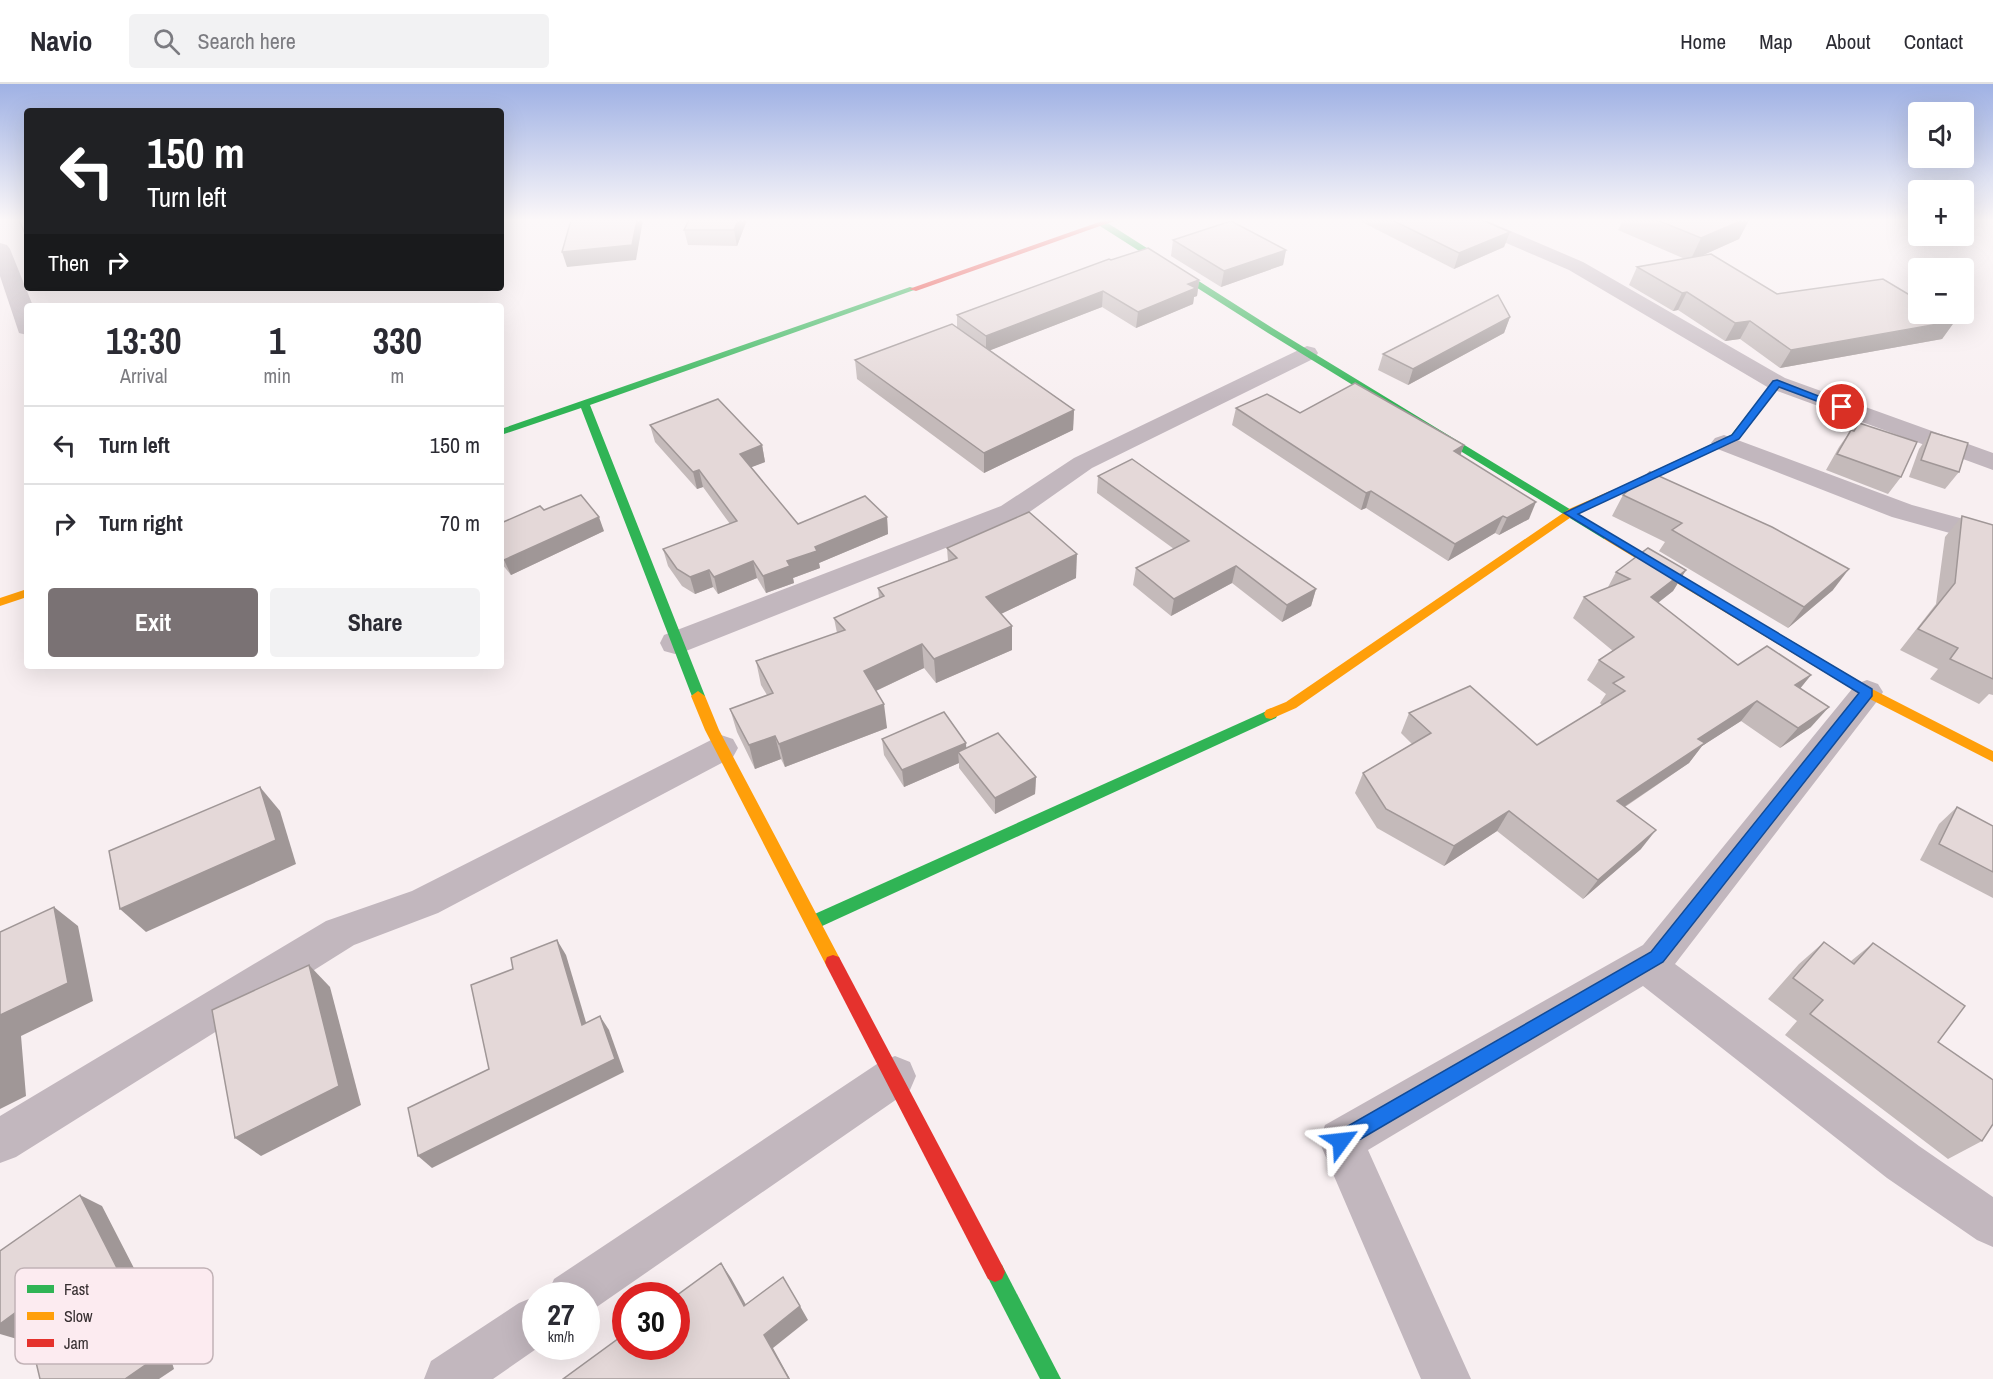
<!DOCTYPE html>
<meta charset="utf-8">
<style>
:root{--surface:#fff;--page:#f2f2f3;--text:#2b2b33;--muted:#7c7c81;--line:#e1e1e2;--accent:#7a7274}
body{margin:0;font-family:"Archivo Narrow",sans-serif;background:var(--page);color:var(--text);height:100vh;display:flex;flex-direction:column;font-size:22px;white-space:nowrap}
*{box-sizing:border-box;margin:0}
p{font-size:20px;color:var(--muted)}
.icon{flex:none;width:33px;height:33px;fill:none;stroke:currentColor;stroke-width:2;stroke-linecap:round;stroke-linejoin:round}
.map{position:relative;flex:1;overflow:hidden}
.details{position:absolute;left:24px;top:219px;width:480px;height:366px;display:flex;flex-direction:column;background:var(--surface);border-radius:6px;box-shadow:0 6px 24px #0002}
.details>*{flex:none}
.top-card{position:absolute;left:24px;top:24px;width:480px;height:183px;border-radius:6px;box-shadow:0 6px 24px #0002;background:#202124;color:#fff;overflow:hidden}
.buttons{position:absolute;left:1908px;top:18px;display:grid;gap:12px}
.buttons a{display:grid;place-items:center;width:66px;height:66px;border-radius:6px;background:var(--surface);box-shadow:0 6px 24px #0002;font-size:30px}
.speed{position:absolute;left:522px;top:1198px;display:flex;gap:12px;font-size:30px;font-weight:700;text-align:center}
.speed>*{display:grid;place-content:center;width:78px;height:78px;border-radius:50%;background:var(--surface);box-shadow:0 6px 24px #0002;line-height:1}
.speed small{font-size:15px;font-weight:400}
.speed .limit{border:9px solid #d22;background:#fff;color:#111}
.pin{position:absolute;display:grid;place-items:center;width:51px;height:51px;color:#fff;margin:-26px;border:3px solid #fff;border-radius:50%;box-shadow:0 2px 6px #0007}
.me{position:absolute;width:66px;margin:-33px;rotate:60deg;stroke-linejoin:round;filter:drop-shadow(0 0 4px #0008)}
.turn{display:flex;align-items:center;gap:21px;height:126px;padding:0 24px;font-size:27px}
.turn .icon{width:78px;height:78px;stroke-width:2.5}
.turn b{display:block;font-size:42px;line-height:51px}
.then{display:flex;align-items:center;height:57px;padding:0 24px;background:#0003;gap:12px;font-size:22px}
.eta{display:flex;justify-content:space-evenly;align-items:center;height:102px;text-align:center}
.eta b{font-size:36px;font-weight:800;line-height:42px}
.button{display:flex;gap:12px;margin-top:auto;padding:12px 24px}
.button a{flex:1;height:69px;border-radius:6px;background:var(--accent);color:#fff;font-size:24px;font-weight:800;line-height:69px;text-align:center}
.button a+a{background:var(--page);color:var(--text)}
ul{padding:0;list-style:none}
li{display:flex;align-items:center;gap:18px;height:78px;padding:0 24px;border-top:2px solid var(--line)}
li div{flex:1}
li b{display:block;font-size:22px}
li em{font-style:normal}
header{display:flex;align-items:center;gap:36px;box-sizing:border-box;height:84px;padding:0 30px;background:var(--surface);border-bottom:2px solid var(--line)}
header strong{font-size:28px}
nav{display:flex;gap:33px;margin-inline-start:auto;font-size:21px}
.search{width:420px;height:54px;background:var(--page);display:flex;align-items:center;gap:15px;box-sizing:border-box;padding:0 21px;border-radius:6px;color:var(--muted);font-size:22px}
.map>svg:first-child{display:block}
.lines{fill:none;stroke-linecap:round;stroke-linejoin:round}
.street{fill:#c2b7be;fill-rule:evenodd}
.fast{fill:#30b455;fill-rule:evenodd}
.slow{fill:#ff9f0a;fill-rule:evenodd}
.jam{fill:#e5322d;fill-rule:evenodd}
.wall{fill:#c4baba}
.shaded-wall{fill:#a09797}
.building{fill:#e4d8d8;stroke:#a09797;stroke-width:1.5}
.route{fill:#1a73e8;stroke:#114b97;stroke-width:1.5}
.key{fill:#fcebf0;stroke:#c1b2b6;stroke-width:1.5}
.key-label{font-size:16px;fill:#362e30}
</style>
<header>
<strong>Navio</strong>
<div class="search"><svg class="icon" aria-label="search" viewBox="0 0 24 24"><circle cx="10" cy="10" r="6"/><path d="M15 15l6 6"/></svg>Search here</div>
<nav><a>Home</a><a>Map</a><a>About</a><a>Contact</a></nav>
</header>
<div class="map">
<svg width="1993" height="1295" viewBox="0 0 1993 1295">
<rect width="100%" height="100%" fill="#f8eff1"/>
<g class="lines">
<!-- street -->
<g class="street">
<path d="M1459,136H1485L1583,178L1785,294L1993,369V386L1769,304L1569,186L1462,140Z"/>
<path d="M0,159L7,161L10,165L33,222H27V251L19,249L0,192Z"/>
<path d="M1307,262L1315,264L1318,269L1315,274L1092,384L1021,434L686,567L675,570L664,567L660,559L664,551L1001,422L1074,374Z"/>
<path d="M1724,351L1912,421L1993,443V461L1892,433L1715,364L1711,359L1715,354Z"/>
<path d="M1867,596L1878,600L1883,608L1878,616L1675,880L1919,1062L1993,1113V1163L1977,1156L1887,1094L1643,902L1368,1066L1471,1295H1421L1319,1057L1325,1041L1643,861L1856,600Z"/>
<path d="M721,651L733,655L738,664L733,673L438,829L354,861L16,1073L0,1079V1032L326,837L412,807Z"/>
<path d="M895,972L910,978L916,992L910,1006L588,1229L586,1212H547L554,1195L880,978Z"/>
<path d="M536,1212V1263H539L493,1295H424L431,1277L519,1219Z"/>
</g>
<!-- fast -->
<g class="fast">
<path d="M1100,138H1106L1274,245L1614,452L1612,455H1604L1268,249L1100,142Z"/>
<path d="M910,203L917,205L590,321L705,612L698,617L693,615L581,324L501,351V345Z"/>
<path d="M1777,296L1782,299L1739,355L1614,412H1606L1605,410L1731,351L1774,297Z"/>
<path d="M1271,625L1278,630L1276,634L820,843L814,845L808,843L806,838L808,833Z"/>
<path d="M995,1178L1002,1181L1061,1295H1040L985,1188L988,1181Z"/>
</g>
<!-- slow -->
<g class="slow">
<path d="M1610,407L1615,410L1614,412L1577,429L1296,624L1271,635L1266,634L1264,630L1266,626L1286,618L1569,425Z"/>
<path d="M1608,448L1872,605L1993,667V678L1862,611L1604,455V449Z"/>
<path d="M27,505V513L0,522V514Z"/>
<path d="M698,607L705,612L719,646L839,873L841,878L839,883L833,885L827,883L705,646L691,612Z"/>
</g>
<!-- jam -->
<g class="jam">
<path d="M1105,136H1117L916,207L909,205Z"/>
<path d="M833,871L839,873L1002,1181L1005,1188L1002,1195L995,1198L988,1195L827,883L825,878L827,873Z"/>
</g>
</g>
<!-- wall -->
<g class="wall">
<path d="M689,136H747L737,162L688,161L684,146Z"/>
<path d="M1358,136H1482L1510,148L1504,163L1454,185Z"/>
<path d="M1623,136H1749L1739,155L1701,172L1777,210L1955,237L1942,255L1780,284L1740,255L1725,257L1678,226L1673,227L1629,201L1637,183L1685,175L1618,146Z"/>
<path d="M1173,156L1286,166L1283,181L1221,203L1171,172Z"/>
<path d="M1111,176L1199,196L1197,212L1194,213L1193,220L1136,244L1102,223L990,266L1074,326L1073,346L984,389L857,295L855,276L957,243V231Z"/>
<path d="M1510,233L1504,249L1408,301L1378,286L1383,270Z"/>
<path d="M1236,324L1300,329L1464,361L1460,371L1529,435L1499,451L1495,449L1448,477L1366,424L1361,426L1232,341Z"/>
<path d="M1859,339L1901,393L1888,410L1826,386L1839,363L1851,346L1853,347Z"/>
<path d="M650,341L762,361L765,378L751,383L798,440L887,433L888,450L819,479L820,484L793,494L794,499L766,509L757,494L718,510L713,503L695,510L682,502L668,482L663,465L730,440L703,403L697,405L655,358Z"/>
<path d="M1931,348L1959,388L1945,405L1909,393L1919,365Z"/>
<path d="M1098,392L1316,505L1311,522L1282,538L1232,499L1171,532L1133,501L1136,484L1174,465L1097,409Z"/>
<path d="M1623,411L1833,506L1788,544L1659,467L1665,458L1612,432Z"/>
<path d="M1962,432L1993,441V611L1989,610L1979,620L1930,595L1938,585L1900,566L1936,520L1945,453Z"/>
<path d="M501,439L604,447L511,491L501,479Z"/>
<path d="M947,464L1076,494L1001,530L1012,542V566L936,599L924,584L876,607L887,644L785,683L781,675L755,685L737,648L730,625L767,611L761,601L756,577L837,549L834,534L879,514L878,504L948,477Z"/>
<path d="M1686,486L1673,507L1658,519L1738,581L1811,591L1800,604L1811,643L1780,664L1741,637L1702,662L1689,679L1625,723L1641,765L1583,815L1497,747L1444,782L1377,744L1355,709L1363,689L1412,660L1401,649L1409,629L1537,661L1602,621L1600,619L1606,610L1587,596L1599,576L1613,567L1573,534L1584,513L1607,505L1616,488Z"/>
<path d="M882,655L966,659V664L1036,693L1035,710L995,730L959,684V679L904,703L884,671Z"/>
<path d="M1957,723L1993,742V814L1920,776L1939,740Z"/>
<path d="M1824,858L1851,877L1873,859L1938,958L1982,1057L1948,1075L1785,951L1797,937L1768,915L1799,880Z"/>
</g>
<!-- shaded-wall -->
<g class="shaded-wall">
<path d="M637,136H643L636,176L567,183L562,168Z"/>
<path d="M738,136H747L737,162L734,146Z"/>
<path d="M1743,136H1749L1739,155L1690,177L1701,154Z"/>
<path d="M1510,148L1504,163L1454,185L1459,169Z"/>
<path d="M1286,166L1283,181L1221,203L1224,187Z"/>
<path d="M1199,196L1197,212L1194,213L1193,220L1136,244L1138,228L1188,200Z"/>
<path d="M1103,207L1102,223L986,268V252Z"/>
<path d="M1687,208L1678,226L1673,227L1682,209Z"/>
<path d="M1510,233L1504,249L1408,301L1413,285Z"/>
<path d="M1750,237L1740,255L1725,257L1735,239Z"/>
<path d="M1955,237L1942,255L1780,284L1791,266Z"/>
<path d="M1074,326L1073,346L984,389V369Z"/>
<path d="M762,361L765,378L744,386L740,370Z"/>
<path d="M1464,361L1458,378L1454,367Z"/>
<path d="M699,386L703,403L697,405L693,388Z"/>
<path d="M1371,407L1366,424L1361,426L1366,409Z"/>
<path d="M1536,418L1529,435L1499,451L1507,434Z"/>
<path d="M1503,432L1495,449L1448,477L1455,460Z"/>
<path d="M599,433L604,447L511,491L504,476Z"/>
<path d="M887,433L888,450L819,479L820,484L793,494L794,499L766,509L763,492L787,477L815,463Z"/>
<path d="M1077,470L1076,494L986,537V513Z"/>
<path d="M753,477L757,494L718,510L714,493Z"/>
<path d="M1236,482L1232,499L1171,532L1174,515Z"/>
<path d="M1849,485L1833,506L1788,544L1804,523Z"/>
<path d="M709,486L713,503L695,510L690,493Z"/>
<path d="M1686,486L1673,507L1638,534L1651,513Z"/>
<path d="M1316,505L1311,522L1282,538L1287,521Z"/>
<path d="M1012,542V566L936,599L934,575Z"/>
<path d="M922,560L924,584L867,611L864,587Z"/>
<path d="M1811,591L1795,611V601Z"/>
<path d="M1757,617L1741,637L1702,662L1689,679L1603,737L1617,717L1698,655Z"/>
<path d="M884,620L887,644L785,683L779,660Z"/>
<path d="M1829,623L1811,643L1780,664L1798,644Z"/>
<path d="M775,652L781,675L755,685L749,661Z"/>
<path d="M966,659L967,675L958,668L959,679L904,703L902,686Z"/>
<path d="M1036,693L1035,710L995,730V714Z"/>
<path d="M260,703L280,727L296,780L146,848L120,825Z"/>
<path d="M1509,727L1497,747L1444,782L1454,762Z"/>
<path d="M1656,746L1641,765L1583,815L1598,796Z"/>
<path d="M54,823L78,842L93,917L21,952L26,1012L0,1025V931Z"/>
<path d="M557,856L566,871L591,955L582,941Z"/>
<path d="M309,881L330,903L361,1021L261,1072L235,1054Z"/>
<path d="M600,932L609,946L624,988L432,1084L418,1072Z"/>
<path d="M80,1111L102,1122L137,1190L145,1194L174,1285L159,1295H125L118,1186Z"/>
<path d="M721,1179L731,1194L754,1235L744,1222Z"/>
<path d="M800,1222L808,1236L773,1264L790,1295H789L764,1251Z"/>
<path d="M23,1223L48,1232L17,1255L0,1250V1240Z"/>
</g>
<!-- building -->
<g class="building">
<path d="M19,136H27V154Z"/>
<path d="M571,136H637L632,161L562,168Z"/>
<path d="M689,136H738L734,146H684Z"/>
<path d="M1392,136H1482L1510,148L1459,169Z"/>
<path d="M1657,136H1743L1701,154Z"/>
<path d="M1231,137L1286,166L1224,187L1173,156Z"/>
<path d="M1148,164L1199,196L1188,200L1196,204L1138,228L1103,207L986,252L957,231L1109,175L1111,176Z"/>
<path d="M1711,170L1777,210L1883,195L1918,216V230H1942L1955,237L1791,266L1750,237L1735,239L1687,208L1682,209L1637,183Z"/>
<path d="M1498,211L1510,233L1413,285L1383,270Z"/>
<path d="M952,240L1074,326L984,369L855,276Z"/>
<path d="M1355,299L1464,361L1454,367L1536,418L1507,434L1503,432L1455,460L1371,407L1366,409L1236,324L1267,310L1300,329Z"/>
<path d="M718,315L762,361L740,370L798,440L865,412L887,433L815,463L817,467L787,477L790,482L763,492L753,477L714,493L709,486L690,493L677,485L663,465L737,437L699,386L693,388L650,341Z"/>
<path d="M1859,339L1917,358L1901,393L1837,370L1851,346L1854,347Z"/>
<path d="M1931,348L1968,359L1959,388L1921,376Z"/>
<path d="M1132,375L1316,505L1287,521L1236,482L1174,515L1136,484L1189,457L1098,392Z"/>
<path d="M1650,388L1772,443L1849,485L1804,523L1672,446L1682,439L1623,411Z"/>
<path d="M581,411L599,433L504,476L501,472V439L540,422L544,426Z"/>
<path d="M1029,428L1077,470L986,513L1012,542L934,575L922,560L864,587L884,620L779,660L775,652L749,661L730,625L773,609L756,577L845,546L834,534L884,512L878,504L957,474L947,464Z"/>
<path d="M1962,432L1993,441V595L1950,575L1958,564L1918,545L1955,499Z"/>
<path d="M1648,464L1686,486L1651,513L1738,581L1767,562L1811,591L1795,601L1829,623L1798,644L1757,617L1698,655L1705,659L1617,717L1656,746L1598,796L1509,727L1454,762L1386,725L1363,689L1431,649L1409,629L1470,602L1537,661L1625,607L1613,599L1624,593L1599,576L1634,553L1584,513L1630,495L1616,488Z"/>
<path d="M944,628L966,659L902,686L882,655Z"/>
<path d="M998,649L1036,693L995,714L958,668Z"/>
<path d="M260,703L276,756L120,825L109,767Z"/>
<path d="M1957,723L1993,742V788L1939,760Z"/>
<path d="M54,823L68,899L0,931V848Z"/>
<path d="M557,856L582,941L600,932L615,975L418,1072L408,1024L489,985L471,901L513,885L511,874Z"/>
<path d="M1824,858L1854,880L1873,859L1965,922L1938,958L1993,996V1040L1982,1057L1810,930L1823,916L1793,894Z"/>
<path d="M309,881L339,1002L235,1054L212,926Z"/>
<path d="M80,1111L118,1186L123,1183L151,1277L125,1295H40L23,1223L0,1240V1167Z"/>
<path d="M721,1179L744,1222L783,1193L800,1222L764,1251L789,1295H563L626,1249V1263H676V1212Z"/>
</g>
<!-- sky -->
<linearGradient id="sky" x2="0" y2="1"><stop stop-color="#9fb1e4"/><stop offset="0.43" stop-color="#fcf8f9"/><stop offset="1" stop-color="#fcf8f9" stop-opacity="0"/></linearGradient>
<rect width="1993" height="317" fill="url(#sky)"/>
<!-- route -->
<path class="route" d="M1777,296L1847,323L1838,325L1779,303L1739,355L1578,430L1872,605V612L1663,878L1347,1063L1341,1066L1334,1063L1332,1057L1334,1050L1651,868L1859,609L1564,429L1732,351L1773,297Z"/>
<!-- legend -->
<rect x="15" y="1184" width="198" height="96" rx="9" class="key"/>
<rect x="27" y="1201" width="27" height="8" fill="#30b455"/>
<rect x="27" y="1228" width="27" height="8" fill="#ff9f0a"/>
<rect x="27" y="1255" width="27" height="8" fill="#e5322d"/>
<g class="key-label">
<text x="64" y="1211">Fast</text>
<text x="64" y="1238">Slow</text>
<text x="64" y="1265">Jam</text>
</g>
</svg>
<div class="buttons">
<a><svg class="icon" aria-label="sound" viewBox="0 0 24 24"><path d="M4 9h4l5-4v14l-5-4H4zM17 9q2 3 0 6"/></svg></a>
<a>+</a>
<a>−</a>
</div>
<div class="speed"><div>27<small>km/h</small></div><div class="limit">30</div></div>
<div class="pin" style="left:1842px;top:323px;background:#d93025"><svg class="icon" aria-label="arrive" viewBox="0 0 24 24"><path d="M6 21V4h12l-3 4 3 4H6"/></svg></div>
<svg class="me" style="left:1341px;top:1057px" viewBox="-20 -20 40 40"><path d="M0-17L14 15 0 8-14 15z" fill="#1a73e8" stroke="#fff" stroke-width="4"/></svg>
<div class="top-card">
<div class="turn"><svg class="icon" aria-label="left" viewBox="0 0 24 24"><path d="M17 20v-9H6M10 6l-5 5 5 5"/></svg><div><b>150 m</b>Turn left</div></div>
<div class="then">Then<svg class="icon" aria-label="right" viewBox="0 0 24 24"><path d="M7 20v-9h11M14 6l5 5-5 5"/></svg></div>
</div>
<section class="details">
<div class="eta">
<div><b>13:30</b><p>Arrival</p></div>
<div><b>1</b><p>min</p></div>
<div><b>330</b><p>m</p></div>
</div>
<ul>
<li><svg class="icon" aria-label="left" viewBox="0 0 24 24"><path d="M17 20v-9H6M10 6l-5 5 5 5"/></svg><div><b>Turn left</b></div><em>150 m</em></li>
<li><svg class="icon" aria-label="right" viewBox="0 0 24 24"><path d="M7 20v-9h11M14 6l5 5-5 5"/></svg><div><b>Turn right</b></div><em>70 m</em></li>
</ul>
<div class="button"><a>Exit</a><a>Share</a></div>
</section>
</div>
